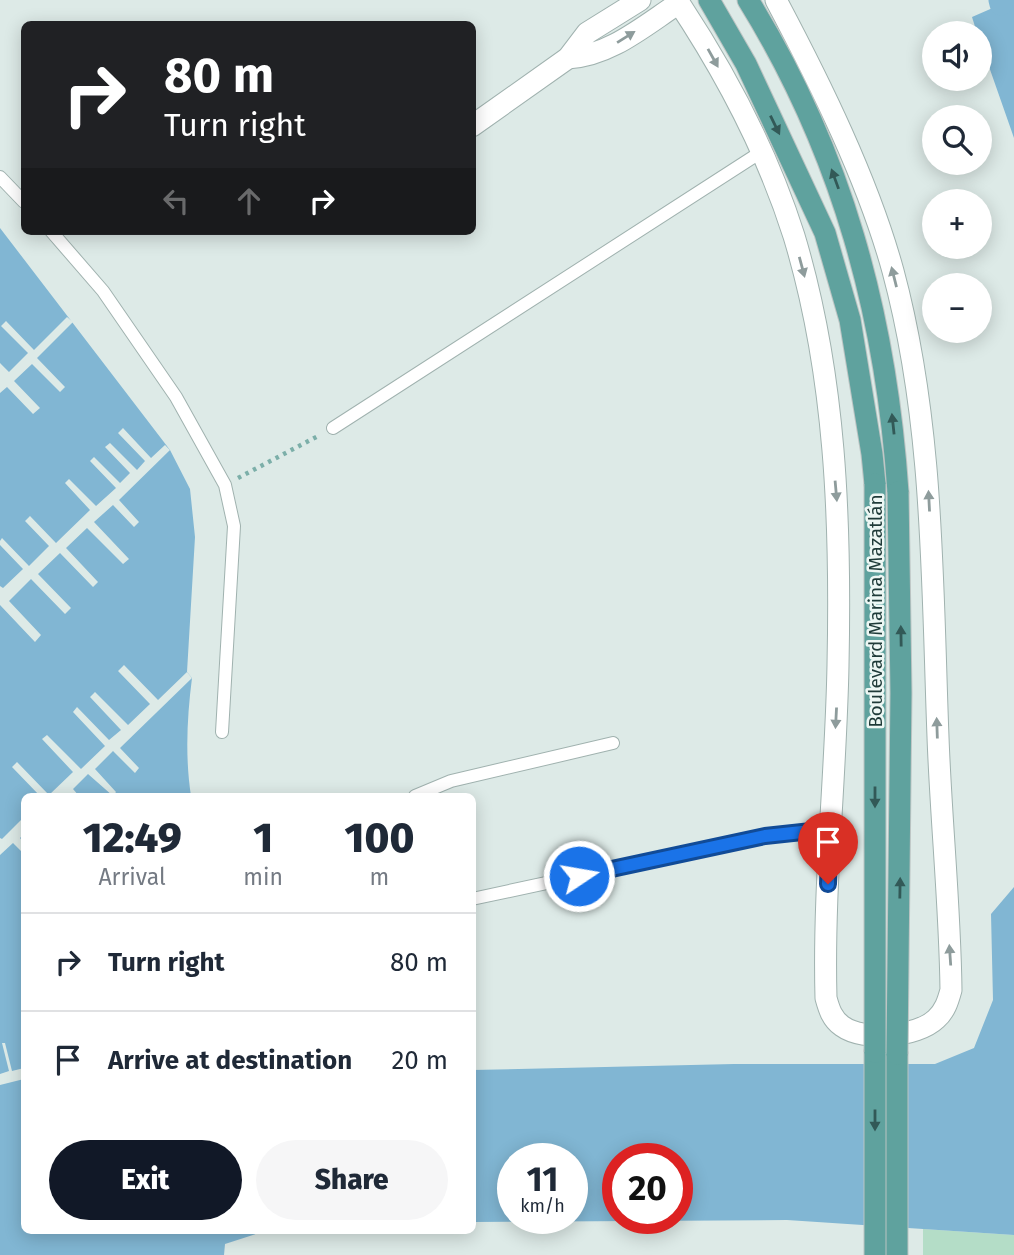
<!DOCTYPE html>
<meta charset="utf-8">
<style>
:root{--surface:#fff;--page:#f6f6f7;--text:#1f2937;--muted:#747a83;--line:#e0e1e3;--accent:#111827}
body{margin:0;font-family:"Fira Sans",sans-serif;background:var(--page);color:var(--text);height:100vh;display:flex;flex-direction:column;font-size:26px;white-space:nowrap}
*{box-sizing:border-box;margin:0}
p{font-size:23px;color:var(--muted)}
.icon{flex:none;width:38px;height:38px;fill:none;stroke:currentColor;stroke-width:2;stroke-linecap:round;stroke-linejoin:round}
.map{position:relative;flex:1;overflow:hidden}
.panel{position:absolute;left:21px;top:793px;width:455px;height:441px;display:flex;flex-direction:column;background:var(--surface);border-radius:10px;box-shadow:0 4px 18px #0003}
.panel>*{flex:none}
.top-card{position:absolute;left:21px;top:21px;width:455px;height:214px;border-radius:10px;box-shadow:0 4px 18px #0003;background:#202124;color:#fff;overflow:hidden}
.controls{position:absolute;left:922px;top:21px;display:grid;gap:14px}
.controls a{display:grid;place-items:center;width:70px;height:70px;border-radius:50%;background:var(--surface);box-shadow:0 4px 18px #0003;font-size:35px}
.speed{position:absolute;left:497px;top:1143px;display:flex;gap:14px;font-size:35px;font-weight:700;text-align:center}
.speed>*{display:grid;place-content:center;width:91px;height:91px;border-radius:50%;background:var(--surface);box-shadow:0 4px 18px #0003;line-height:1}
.speed small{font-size:18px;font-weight:400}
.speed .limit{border:10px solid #d22;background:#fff;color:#111}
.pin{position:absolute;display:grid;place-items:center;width:60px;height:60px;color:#fff;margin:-72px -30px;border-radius:50% 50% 50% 0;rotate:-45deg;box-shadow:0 0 7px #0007}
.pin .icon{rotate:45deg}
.me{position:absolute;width:77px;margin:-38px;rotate:78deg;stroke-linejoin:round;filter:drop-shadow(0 0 5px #0008)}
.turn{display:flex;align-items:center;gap:24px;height:147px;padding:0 28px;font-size:32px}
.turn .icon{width:91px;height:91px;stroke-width:2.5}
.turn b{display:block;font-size:49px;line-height:60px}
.lanes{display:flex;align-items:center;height:66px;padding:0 28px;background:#0003;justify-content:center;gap:35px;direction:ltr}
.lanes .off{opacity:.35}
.eta{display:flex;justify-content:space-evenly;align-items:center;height:119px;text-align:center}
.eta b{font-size:42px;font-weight:800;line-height:49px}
.cta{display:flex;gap:14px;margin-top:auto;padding:14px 28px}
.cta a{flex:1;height:80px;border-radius:42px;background:var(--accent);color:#fff;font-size:28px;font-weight:800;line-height:80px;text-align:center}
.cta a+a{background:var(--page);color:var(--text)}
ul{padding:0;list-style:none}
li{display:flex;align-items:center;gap:21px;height:98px;padding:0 28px;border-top:2px solid var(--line)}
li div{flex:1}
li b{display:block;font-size:26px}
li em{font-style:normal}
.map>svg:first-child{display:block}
.green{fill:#b4ddc7}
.water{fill:#81b6d3;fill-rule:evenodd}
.pier{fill:#ddeae7}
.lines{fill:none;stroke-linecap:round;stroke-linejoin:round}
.canal{stroke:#81b6d3;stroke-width:23}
.service-casing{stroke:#a0b2af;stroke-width:14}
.minor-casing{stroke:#a0b2af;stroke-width:23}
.primary-casing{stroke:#bcc4c3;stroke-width:23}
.path{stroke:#7cafa9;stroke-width:4.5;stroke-dasharray:3.5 5;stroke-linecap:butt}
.service{stroke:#fff;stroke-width:12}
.minor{stroke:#fff;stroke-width:21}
.primary{stroke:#5fa29e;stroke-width:21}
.primary-bridge-casing{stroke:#bcc4c3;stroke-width:23;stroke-linecap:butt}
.primary-bridge{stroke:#5fa29e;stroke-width:21}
.oneway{fill:#8e9c9c}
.oneway2{fill:#325957}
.route-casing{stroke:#114b97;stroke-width:18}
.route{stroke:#1a73e8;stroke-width:12}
.labels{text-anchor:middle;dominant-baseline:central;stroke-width:5;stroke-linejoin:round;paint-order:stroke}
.street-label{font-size:19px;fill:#1e3a38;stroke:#edf7f4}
</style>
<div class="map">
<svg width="1014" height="1255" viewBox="0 0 1014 1255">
<rect width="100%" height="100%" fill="#ddeae7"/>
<!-- green -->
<path class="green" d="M923,1229L1014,1235V1255H923Z"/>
<!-- water -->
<g class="water">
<path d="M1011,0H1014V138L980,41V33H977L972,17Z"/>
<path d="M0,228L170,450L190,489L195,537L187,672L192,678C187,717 185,757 191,796H24V1230H268L225,1244L224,1255H0Z"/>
<path d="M1014,887V1235L787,1220L473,1222L472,1070L734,1064H935L974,1048L993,1000L991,914ZM513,1158H572V1218H513ZM618,1158H677V1218H618Z"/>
</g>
<!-- pier -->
<g class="pier">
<path d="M67,317L73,322L37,358L65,387L60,392L32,364L14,381L40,408L33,414L7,387L0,393V363L9,372L28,353L1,326L6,321L34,350Z"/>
<path d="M123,428L151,458L165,445L170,450L119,500L139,522L134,527L113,505L94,522L129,559L123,564L87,528L66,548L98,582L93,587L60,553L38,574L71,608L65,614L31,579L9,601L41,635L35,642L0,605V586L3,588L23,569L0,545V541L2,538L29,566L49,546L25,521L30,516L56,543L90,510L65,483L69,479L96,506L116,488L90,461L94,457L120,483L130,473L105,447L110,443L137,470L145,461L118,433Z"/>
<path d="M124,665L158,700L187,672L192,678L120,748L139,768L135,773L113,751L95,769L116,792L113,796L88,774L73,789L79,796L68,794L65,796H40L12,767L17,762L49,795L73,772L42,739L47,735L81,769L105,746L73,712L77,707L109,740L121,730L90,697L95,692L128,725L150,704L118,671Z"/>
<path d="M24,817V834L20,838L24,843V854L13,843L0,855V838L2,839Z"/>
<path d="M2,1043H5L12,1071L24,1068V1079L0,1085V1074L9,1071Z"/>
</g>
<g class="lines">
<!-- canal -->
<path class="canal" d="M1000,0L1001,4"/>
<defs>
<g id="service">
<path d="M0,177L24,202"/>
<path d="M51,231L103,291L176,397L225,485L234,526L222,732"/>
<path d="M333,428L761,152"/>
<path d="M415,796L451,781L613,743"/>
<path d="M472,899L765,836L830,829"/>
</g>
<g id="minor">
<path d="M677,0C725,72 768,154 794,236C836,375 841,522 838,665C836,776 823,887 826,998C829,1009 832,1019 842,1026C864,1042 917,1037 936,1019C945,1011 948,1001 951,990C950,906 941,821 938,737C932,581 934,423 893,271C868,180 820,83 776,0"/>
<path d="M568,58C610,56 645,25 679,3"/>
<path d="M472,126L568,58L587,33L640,0"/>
</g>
<g id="primary">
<path d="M709,0L746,64L825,233L850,320L872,454L875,484"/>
<path d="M748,0C842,152 886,315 898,492"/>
<path d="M875,1052V1255"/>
<path d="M897,1255V1054"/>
</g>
</defs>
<!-- service casing -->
<use href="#service" class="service-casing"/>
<!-- minor casing -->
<use href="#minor" class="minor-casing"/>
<!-- primary casing -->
<use href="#primary" class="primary-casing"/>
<!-- path -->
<path class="path" d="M238,478L320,435"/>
<!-- service -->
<use href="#service" class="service"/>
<!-- minor -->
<use href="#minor" class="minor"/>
<!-- primary -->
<use href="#primary" class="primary"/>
<defs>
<g id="primary-bridge">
<path d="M875,1052V484"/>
<path d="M897,1054L901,693L898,492"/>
</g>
</defs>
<!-- primary-bridge casing -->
<use href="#primary-bridge" class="primary-bridge-casing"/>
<!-- primary-bridge -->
<use href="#primary-bridge" class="primary-bridge"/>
</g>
<!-- one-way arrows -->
<defs><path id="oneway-solid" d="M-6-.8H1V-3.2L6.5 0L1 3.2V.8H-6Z" transform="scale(1.75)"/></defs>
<g class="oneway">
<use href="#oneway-solid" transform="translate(626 37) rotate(-32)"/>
<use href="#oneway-solid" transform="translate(713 58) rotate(61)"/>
<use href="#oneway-solid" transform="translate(802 267) rotate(75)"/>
<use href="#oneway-solid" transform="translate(894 277) rotate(-104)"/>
<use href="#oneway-solid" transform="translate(836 491) rotate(85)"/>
<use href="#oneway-solid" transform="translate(929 501) rotate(-93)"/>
<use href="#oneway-solid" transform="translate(836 718) rotate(93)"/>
<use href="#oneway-solid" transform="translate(937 728) rotate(-92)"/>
<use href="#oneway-solid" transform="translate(950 955) rotate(-94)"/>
</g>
<g class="oneway2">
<use href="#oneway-solid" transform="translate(775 125) rotate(64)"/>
<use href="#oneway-solid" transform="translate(835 179) rotate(-110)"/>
<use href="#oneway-solid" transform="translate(893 424) rotate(-96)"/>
<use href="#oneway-solid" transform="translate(901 636) rotate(-91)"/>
<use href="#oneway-solid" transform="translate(875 797) rotate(90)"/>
<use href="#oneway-solid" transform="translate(900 888) rotate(-89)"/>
<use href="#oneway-solid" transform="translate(875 1120) rotate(90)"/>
</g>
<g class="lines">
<defs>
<path id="route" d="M579,876L765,836L830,829L828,884"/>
</defs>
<!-- route casing -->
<use href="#route" class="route-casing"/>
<!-- route -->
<use href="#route" class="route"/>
</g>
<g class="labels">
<!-- street labels -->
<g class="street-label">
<text transform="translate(875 611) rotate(-90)">Boulevard Marina Mazatlán</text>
</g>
</g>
</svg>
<div class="controls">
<a><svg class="icon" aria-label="sound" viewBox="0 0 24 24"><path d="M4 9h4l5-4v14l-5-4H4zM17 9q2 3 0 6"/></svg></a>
<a><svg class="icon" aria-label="search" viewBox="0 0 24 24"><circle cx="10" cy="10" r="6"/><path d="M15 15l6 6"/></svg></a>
<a>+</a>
<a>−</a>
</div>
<div class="speed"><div>11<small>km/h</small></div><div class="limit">20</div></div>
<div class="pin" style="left:828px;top:884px;background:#d93025"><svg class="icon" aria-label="arrive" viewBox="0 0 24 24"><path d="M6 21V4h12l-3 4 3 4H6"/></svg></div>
<svg class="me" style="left:579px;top:876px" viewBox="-20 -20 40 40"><circle r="17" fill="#1a73e8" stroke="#fff" stroke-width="3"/><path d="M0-11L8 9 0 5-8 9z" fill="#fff"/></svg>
<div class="top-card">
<div class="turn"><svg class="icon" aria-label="right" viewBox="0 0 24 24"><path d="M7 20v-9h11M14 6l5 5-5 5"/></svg><div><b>80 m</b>Turn right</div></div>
<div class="lanes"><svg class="icon off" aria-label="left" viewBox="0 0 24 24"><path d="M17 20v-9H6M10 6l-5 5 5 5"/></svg><svg class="icon off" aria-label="ahead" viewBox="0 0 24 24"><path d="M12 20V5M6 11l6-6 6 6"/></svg><svg class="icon" aria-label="right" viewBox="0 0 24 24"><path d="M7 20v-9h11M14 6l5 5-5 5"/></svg></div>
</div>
<section class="panel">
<div class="eta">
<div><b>12:49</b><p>Arrival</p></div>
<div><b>1</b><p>min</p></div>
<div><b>100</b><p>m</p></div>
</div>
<ul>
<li><svg class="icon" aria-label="right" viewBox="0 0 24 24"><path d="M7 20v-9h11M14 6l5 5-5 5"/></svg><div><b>Turn right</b></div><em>80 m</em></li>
<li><svg class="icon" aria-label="arrive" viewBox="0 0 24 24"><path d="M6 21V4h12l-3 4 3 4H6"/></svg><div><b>Arrive at destination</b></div><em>20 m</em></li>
</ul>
<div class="cta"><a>Exit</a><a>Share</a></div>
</section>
</div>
